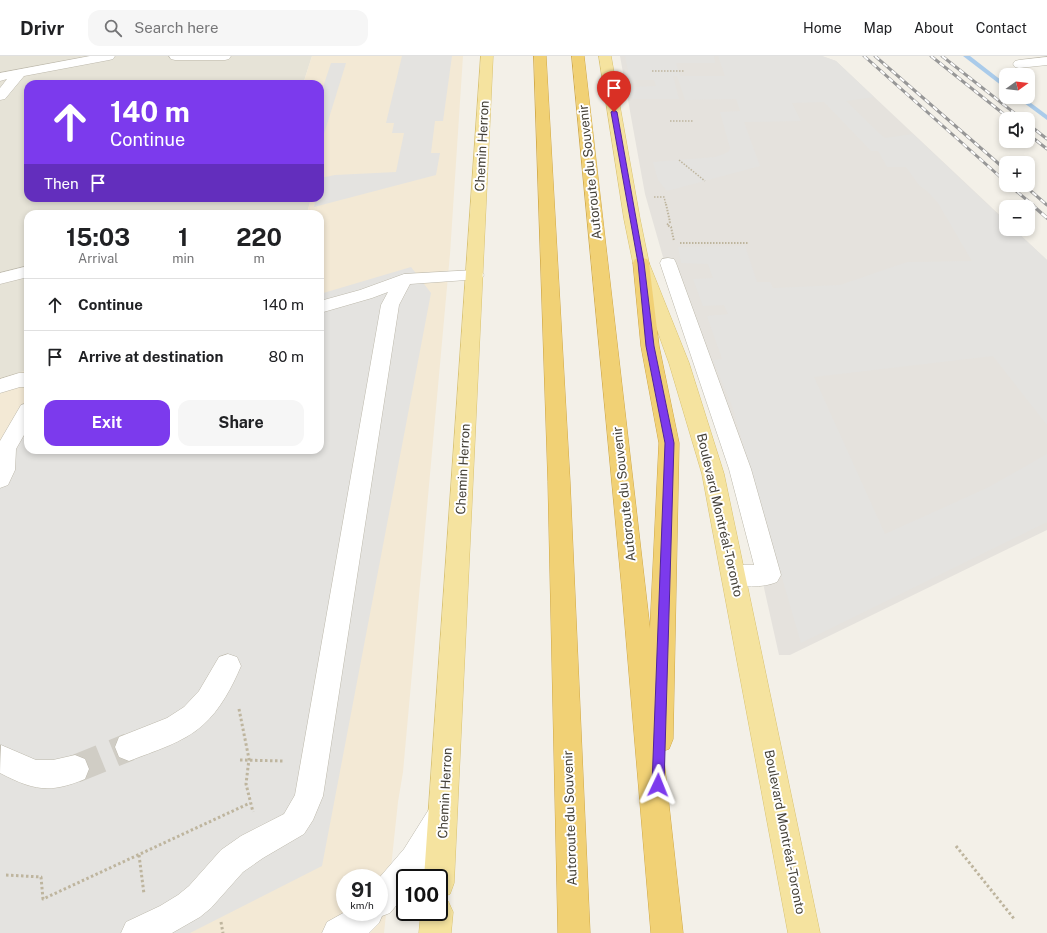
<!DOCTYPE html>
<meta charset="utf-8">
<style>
:root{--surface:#fff;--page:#f6f6f6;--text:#202124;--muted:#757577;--line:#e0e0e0;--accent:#7c3aed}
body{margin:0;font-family:"Public Sans",sans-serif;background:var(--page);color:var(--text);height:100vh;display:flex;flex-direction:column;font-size:15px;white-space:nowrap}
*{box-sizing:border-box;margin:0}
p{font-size:13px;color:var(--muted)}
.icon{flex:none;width:22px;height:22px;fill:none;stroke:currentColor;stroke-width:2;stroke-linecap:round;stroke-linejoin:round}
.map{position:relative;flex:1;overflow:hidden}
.details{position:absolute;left:24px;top:154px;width:300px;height:244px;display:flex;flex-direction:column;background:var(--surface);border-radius:12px;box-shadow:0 2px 6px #0003}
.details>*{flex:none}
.hud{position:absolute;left:24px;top:24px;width:300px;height:122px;border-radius:12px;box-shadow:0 2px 6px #0003;background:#7c3aed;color:#fff;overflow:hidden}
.needle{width:26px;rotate:75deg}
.fabs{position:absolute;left:999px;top:12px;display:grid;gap:8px}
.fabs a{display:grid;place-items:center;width:36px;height:36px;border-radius:8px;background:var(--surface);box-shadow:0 2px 6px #0003;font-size:20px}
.speed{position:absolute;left:336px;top:813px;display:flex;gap:8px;font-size:20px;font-weight:700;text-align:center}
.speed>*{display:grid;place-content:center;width:52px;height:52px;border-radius:50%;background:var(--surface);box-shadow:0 2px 6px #0003;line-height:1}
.speed small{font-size:10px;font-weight:400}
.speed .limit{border:2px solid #111;border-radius:6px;background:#fff;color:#111}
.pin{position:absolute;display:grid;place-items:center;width:34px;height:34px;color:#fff;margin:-41px -17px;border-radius:50% 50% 50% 0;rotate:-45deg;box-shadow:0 0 4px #0007}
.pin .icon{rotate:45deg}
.me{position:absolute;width:44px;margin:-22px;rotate:2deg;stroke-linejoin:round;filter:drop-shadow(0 0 3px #0008)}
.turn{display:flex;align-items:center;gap:14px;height:84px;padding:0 20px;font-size:18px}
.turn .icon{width:52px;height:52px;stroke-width:2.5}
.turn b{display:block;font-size:28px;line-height:34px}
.then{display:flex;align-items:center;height:38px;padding:0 20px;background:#0003;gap:8px;font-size:15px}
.eta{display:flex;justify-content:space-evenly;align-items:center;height:68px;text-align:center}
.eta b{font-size:24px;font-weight:700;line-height:28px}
.primary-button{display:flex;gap:8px;margin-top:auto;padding:8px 20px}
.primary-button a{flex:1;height:46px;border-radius:12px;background:var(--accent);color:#fff;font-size:16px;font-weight:700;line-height:46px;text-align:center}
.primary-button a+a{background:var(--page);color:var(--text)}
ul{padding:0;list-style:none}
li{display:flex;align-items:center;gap:12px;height:52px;padding:0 20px;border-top:1px solid var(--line)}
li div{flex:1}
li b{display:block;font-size:15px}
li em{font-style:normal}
header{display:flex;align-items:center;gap:24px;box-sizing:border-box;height:56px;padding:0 20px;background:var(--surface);border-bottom:1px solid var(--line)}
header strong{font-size:19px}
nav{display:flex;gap:22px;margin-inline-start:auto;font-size:14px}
.search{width:280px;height:36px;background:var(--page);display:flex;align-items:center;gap:10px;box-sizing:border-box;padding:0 14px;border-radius:12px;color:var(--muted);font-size:15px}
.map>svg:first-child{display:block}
.residential{fill:#e6e3d7}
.commercial{fill:#f3e9d5;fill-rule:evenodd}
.industrial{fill:#e5e2dd}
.parking{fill:#e4e3e0}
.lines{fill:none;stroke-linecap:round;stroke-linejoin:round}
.stream{fill:#aacbea;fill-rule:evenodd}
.minor-tunnel{stroke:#d0cdc5;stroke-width:28;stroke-dasharray:28 14;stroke-linecap:butt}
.minor-casing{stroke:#bdb9ac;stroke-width:1}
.major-casing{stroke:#d9c270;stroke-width:1}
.highway-casing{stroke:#d0a845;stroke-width:1}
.path-far2{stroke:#beb59e;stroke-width:1.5;stroke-dasharray:1.5 1.5;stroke-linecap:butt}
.path-far1{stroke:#beb59e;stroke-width:2;stroke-dasharray:1.5 1.5;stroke-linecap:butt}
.path{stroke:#beb59e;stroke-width:3;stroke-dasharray:2.5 2.5;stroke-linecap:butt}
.minor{fill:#fff;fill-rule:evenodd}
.major{fill:#f5e39f;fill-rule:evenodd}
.highway{fill:#f1d175;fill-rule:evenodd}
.rail-far1-casing{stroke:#979797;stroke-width:3}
.rail-casing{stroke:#979797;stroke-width:3.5}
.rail-far1{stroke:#fff;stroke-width:2;stroke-dasharray:5.5;stroke-linecap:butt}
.rail{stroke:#fff;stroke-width:2.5;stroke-dasharray:7;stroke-linecap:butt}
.route{fill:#7c3aed;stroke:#51269a}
.labels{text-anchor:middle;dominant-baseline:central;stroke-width:4;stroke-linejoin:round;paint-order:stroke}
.street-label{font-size:13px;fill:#454138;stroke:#fff}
</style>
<header>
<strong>Drivr</strong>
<div class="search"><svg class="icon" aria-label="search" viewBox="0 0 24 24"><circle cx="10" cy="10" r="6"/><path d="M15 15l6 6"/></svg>Search here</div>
<nav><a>Home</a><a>Map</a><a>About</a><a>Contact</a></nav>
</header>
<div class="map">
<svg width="1047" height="877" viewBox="0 0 1047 877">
<rect width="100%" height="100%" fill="#f3f0e8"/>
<!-- residential -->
<path class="residential" d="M0,0H312L303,28H28V142H311L307,158H28V314L0,322Z"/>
<!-- commercial -->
<path class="commercial" d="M312,0H463L450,198L403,716L398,746L384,877H0V322L28,314V394H320V158H307L311,142H320V28H303ZM345,822H379V856H345Z"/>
<!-- industrial -->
<path class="industrial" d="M620,0H822L836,5L1006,165V173H1014L1047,204V474L790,599H779L745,447L671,229L645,138Z"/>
<!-- parking -->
<g class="parking">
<path d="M402,0H452L443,65H435L431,97H440L436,119L314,151L316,142H320V122L335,119L396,116L404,77H392L394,67H386Z"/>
<path d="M625,0H714L715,7H676L680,20H725L718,0H822L836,5L874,41L846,45L879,77L885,82L913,78L1006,166V173H1014L1047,204V369L993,300L814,321L885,478L989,431L1047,398V466L801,587L732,350L713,304L722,303L707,260L728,258L724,249L703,250L693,223L713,222L708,208L681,207L678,191L745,190L757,226H770L773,232L840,229L907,206L972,205L938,147L927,135L919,129L906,111H887L878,95H871L824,46L792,47L801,65L744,66L760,110L667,135L658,124L653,106L715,101L724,98L729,95L730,92L720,56L740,55L736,43L685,44L677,20H673L679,43H632L630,31L656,30L654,24H630Z"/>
<path d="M331,7H346L320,91V40Z"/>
<path d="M411,211L431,237L322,810L190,877H0V417L28,364V394H320V238Z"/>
</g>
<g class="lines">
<!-- stream -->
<g class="stream">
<path d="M963,0H970L1006,28V33Z"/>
<path d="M1016,41H1023L1047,59V64Z"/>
</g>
<!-- minor-tunnel -->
<path class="minor-tunnel" d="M75,713L129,691"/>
<defs>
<g id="minor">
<path d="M90,0H115L113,3L109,4L24,20L5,43L0,44V32L7,23L0,25V17Z"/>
<path d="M169,0H231L229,3L225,4H175L171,3Z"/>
<path d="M1047,1V9L1019,12L1015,11L1013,8L1015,5L1019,4Z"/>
<path d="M668,202L674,203L676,207L751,413L781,519L777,526C763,532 740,532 726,526L722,519L726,512L734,509H754L729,413L660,207L662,203Z"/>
<path d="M28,210V221L0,228V217Z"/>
<path d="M475,214L481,215L484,219L481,223L410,228L399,249L323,740L313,764L304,778L263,802L243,816L211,852L200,861L172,877H121L126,866L160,850L178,839L189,830L221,794L241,780L284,758L295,739L381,249L388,236L372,242L320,257V245L360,234L404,218Z"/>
<path d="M19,317H28V331H20L0,337V323Z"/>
<path d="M28,347V372L16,393L15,414L8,429L0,432V385L21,349Z"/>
<path d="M228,598L237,601L241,610C232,631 220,654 203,669C183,687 154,695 129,705L119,701L115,691L119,681L167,662L184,651L199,635L219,601Z"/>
<path d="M1,689L36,704H53L75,699L85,703L89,713L85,723C49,738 33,734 0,717Z"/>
<path d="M441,745L451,750L456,760C447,781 434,804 419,822H405V839L390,857L382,860L379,867L369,877H322L327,866L345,856H379V822L404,793L431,750Z"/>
</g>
<g id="major">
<path d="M481,0H493L454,827L450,838L440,842L448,845L453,856L451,877H419L421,856H439V822H424Z"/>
<path d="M599,0H611L640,163L649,207L689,307L724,418L820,877H788L702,418L669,307L633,207L624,163Z"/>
</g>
<g id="highway">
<path d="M534,0H546L570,426L590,877H558L548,426Z"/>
<path d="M572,0H584L650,573L659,387L641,290L633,207L635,203L641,202L647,203L649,207L659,290L679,387L673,683L669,693L663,695L683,877H651L622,534Z"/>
</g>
</defs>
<!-- minor casing -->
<use href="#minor" class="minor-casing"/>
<!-- major casing -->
<use href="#major" class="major-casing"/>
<!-- highway casing -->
<use href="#highway" class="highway-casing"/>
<!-- path-far2 -->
<g class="path-far2">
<path d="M652,15H685"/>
<path d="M670,65H694"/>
<path d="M679,104L705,125"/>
<path d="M654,141H664L666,149"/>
</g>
<!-- path-far1 -->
<g class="path-far1">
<path d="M666,148L670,166L667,169L671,171L674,185"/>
<path d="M680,187H748"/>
</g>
<!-- path -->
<g class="path">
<path d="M239,653L249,703L246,728L253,756"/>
<path d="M240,704L284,705"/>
<path d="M956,790L1015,864"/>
<path d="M139,799L144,838"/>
<path d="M6,819L41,821L43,843L250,747"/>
<path d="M221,866L223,877"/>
</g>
<!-- minor -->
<use href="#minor" class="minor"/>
<!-- major -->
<use href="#major" class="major"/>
<!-- highway -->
<use href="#highway" class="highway"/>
<defs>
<g id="rail-far1">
<path d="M864,0L1006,126"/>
<path d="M875,0L1006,114"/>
<path d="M931,0L1010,63"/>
<path d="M942,0L1022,63"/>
<path d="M1028,68L1047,83"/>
<path d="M1028,78L1047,93"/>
<path d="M1009,129L1033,149"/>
<path d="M1024,129L1047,149"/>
</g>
<path id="rail" d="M1031,148L1047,162"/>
</defs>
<!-- rail-far1 casing -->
<use href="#rail-far1" class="rail-far1-casing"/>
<!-- rail casing -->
<use href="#rail" class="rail-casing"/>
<!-- rail-far1 -->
<use href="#rail-far1" class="rail-far1"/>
<!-- rail -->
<use href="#rail" class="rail"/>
</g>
<!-- route -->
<path class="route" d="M614,54L617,56L644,207L654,290L674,387L664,729L662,733L658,735L654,733L652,729L665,387L646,290L638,207L611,56Z"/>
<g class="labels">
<!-- street labels -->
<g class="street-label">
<text transform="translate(482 90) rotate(-87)">Chemin Herron</text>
<text transform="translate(590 116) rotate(-96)">Autoroute du Souvenir</text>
<text transform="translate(463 413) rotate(-87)">Chemin Herron</text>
<text transform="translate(624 438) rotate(-96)">Autoroute du Souvenir</text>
<text transform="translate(720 459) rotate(77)">Boulevard Montréal-Toronto</text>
<text transform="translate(445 737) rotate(-87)">Chemin Herron</text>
<text transform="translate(570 762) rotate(-92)">Autoroute du Souvenir</text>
<text transform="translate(785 776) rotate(79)">Boulevard Montréal-Toronto</text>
</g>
</g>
</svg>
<div class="fabs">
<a><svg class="needle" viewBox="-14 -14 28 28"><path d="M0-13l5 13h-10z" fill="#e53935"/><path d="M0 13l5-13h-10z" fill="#757577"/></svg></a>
<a><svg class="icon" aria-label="sound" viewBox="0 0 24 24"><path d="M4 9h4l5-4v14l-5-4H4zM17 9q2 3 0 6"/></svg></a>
<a>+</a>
<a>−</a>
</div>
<div class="speed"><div>91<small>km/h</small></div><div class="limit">100</div></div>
<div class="pin" style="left:614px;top:56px;background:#d93025"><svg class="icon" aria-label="arrive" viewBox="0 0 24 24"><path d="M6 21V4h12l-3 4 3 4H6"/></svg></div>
<svg class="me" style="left:658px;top:729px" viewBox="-20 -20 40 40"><path d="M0-17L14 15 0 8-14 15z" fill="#7c3aed" stroke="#fff" stroke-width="4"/></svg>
<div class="hud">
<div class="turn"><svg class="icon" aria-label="ahead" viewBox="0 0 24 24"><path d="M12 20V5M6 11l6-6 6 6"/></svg><div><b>140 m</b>Continue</div></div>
<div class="then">Then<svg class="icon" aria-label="arrive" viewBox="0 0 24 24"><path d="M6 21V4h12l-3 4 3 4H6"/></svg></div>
</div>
<section class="details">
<div class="eta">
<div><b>15:03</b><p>Arrival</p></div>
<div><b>1</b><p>min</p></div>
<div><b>220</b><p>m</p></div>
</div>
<ul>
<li><svg class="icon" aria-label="ahead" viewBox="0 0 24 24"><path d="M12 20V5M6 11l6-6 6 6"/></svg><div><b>Continue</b></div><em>140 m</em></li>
<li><svg class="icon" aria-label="arrive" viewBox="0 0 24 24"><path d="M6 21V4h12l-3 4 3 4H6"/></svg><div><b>Arrive at destination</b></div><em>80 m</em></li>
</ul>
<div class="primary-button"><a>Exit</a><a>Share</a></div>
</section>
</div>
